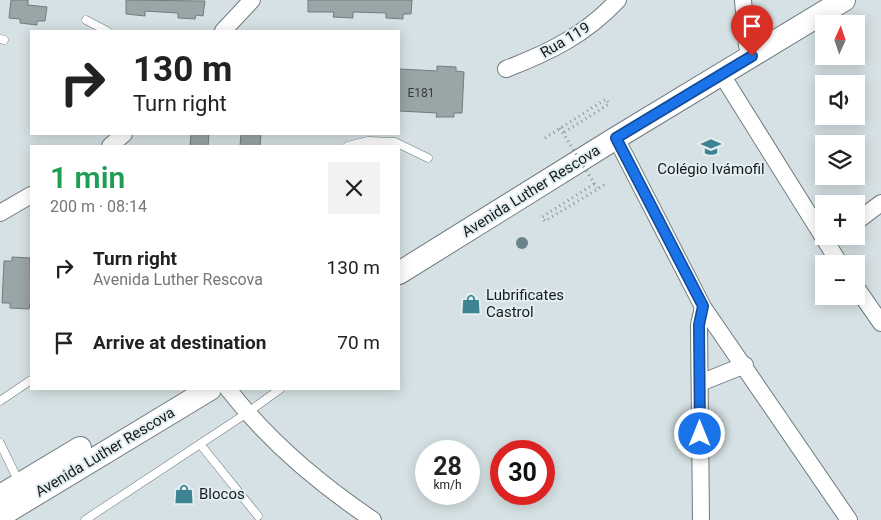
<!DOCTYPE html>
<meta charset="utf-8">
<style>
:root{--surface:#fff;--page:#f2f2f2;--text:#222;--muted:#767676}
body{margin:0;font-family:Roboto,sans-serif;background:var(--page);color:var(--text);height:100vh;display:flex;flex-direction:column;font-size:19px;white-space:nowrap}
*{box-sizing:border-box;margin:0}
p{font-size:16px;color:var(--muted)}
.icon{flex:none;width:28px;height:28px;fill:none;stroke:currentColor;stroke-width:2;stroke-linecap:round;stroke-linejoin:round}
.map{position:relative;flex:1;overflow:hidden}
.sheet{position:absolute;left:30px;top:145px;width:370px;height:245px;display:flex;flex-direction:column;background:var(--surface);border-radius:0px;box-shadow:0 2px 12px #0003}
.sheet>*{flex:none}
.hud{position:absolute;left:30px;top:30px;width:370px;height:105px;border-radius:0px;box-shadow:0 2px 12px #0003;background:#fff;color:var(--text);overflow:hidden}
.needle{width:32px;rotate:3deg}
.controls{position:absolute;left:815px;top:15px;display:grid;gap:10px}
.controls a{display:grid;place-items:center;width:50px;height:50px;border-radius:0px;background:var(--surface);box-shadow:0 2px 12px #0003;font-size:25px}
.speed{position:absolute;left:415px;top:440px;display:flex;gap:10px;font-size:25px;font-weight:700;text-align:center}
.speed>*{display:grid;place-content:center;width:65px;height:65px;border-radius:50%;background:var(--surface);box-shadow:0 2px 12px #0003;line-height:1}
.speed small{font-size:12px;font-weight:400}
.speed .limit{border:8px solid #d22;background:#fff;color:#111}
.pin{position:absolute;display:grid;place-items:center;width:42px;height:42px;color:#fff;margin:-51px -21px;border-radius:50% 50% 50% 0;rotate:-45deg;box-shadow:0 0 5px #0007}
.pin .icon{rotate:45deg}
.me{position:absolute;width:55px;margin:-28px;rotate:0deg;stroke-linejoin:round;filter:drop-shadow(0 0 4px #0008)}
.turn{display:flex;align-items:center;gap:18px;height:105px;padding:0 20px;font-size:22px}
.turn .icon{width:65px;height:65px;stroke-width:2.5}
.turn b{display:block;font-size:35px;line-height:42px}
.round{display:grid;place-items:center;flex:none;width:52px;height:52px;border-radius:0px;background:var(--page)}
.summary{display:flex;align-items:center;justify-content:space-between;height:85px;padding:0 20px}
h1{font-size:30px;font-weight:600;line-height:38px;color:#1e9e55}
ul{padding:0;list-style:none}
li{display:flex;align-items:center;gap:15px;height:75px;padding:0 20px}
li div{flex:1}
li b{display:block;font-size:19px}
li em{font-style:normal}
.map>svg:first-child{display:block}
.building{fill:#9aa5a8;stroke:#717c7e}
.lines{fill:none;stroke-linecap:round;stroke-linejoin:round}
.service-casing{stroke:#707b7e;stroke-width:9}
.minor-casing{stroke:#707b7e;stroke-width:18}
.secondary-casing{stroke:#707b7e;stroke-width:24}
.path{stroke:#899294;stroke-width:3;stroke-dasharray:1 4;stroke-linecap:butt}
.service{stroke:#fff;stroke-width:8}
.minor{stroke:#fff;stroke-width:16}
.secondary{stroke:#fff;stroke-width:22}
.path-bridge{stroke:#899294;stroke-width:3;stroke-dasharray:1 4;stroke-linecap:butt}
.tree{fill:#69848a}
.route-casing{stroke:#114b97;stroke-width:12}
.route{stroke:#1a73e8;stroke-width:9}
.labels{text-anchor:middle;dominant-baseline:central;stroke-width:4;stroke-linejoin:round;paint-order:stroke}
.number-label{font-size:12px;fill:#383e3f}
.street-label{font-size:15px;fill:#171b1c;stroke:#e2eef1}
.poi-label{font-size:15px;fill:#171b1c;stroke:#e2eef1;text-anchor:start}
</style>
<div class="map">
<svg width="881" height="520" viewBox="0 0 881 520">
<rect width="100%" height="100%" fill="#d5e1e4"/>
<!-- building -->
<g class="building">
<path d="M11,0H28V5L47,7L45,21H37V25L20,23V19L9,18Z"/>
<path d="M126,0L205,1L203,16L196,15L195,19L178,18V13L145,11V16L126,14Z"/>
<path d="M308,0H412L411,14H403V19L386,18V13L353,12V18L333,17L334,12H308Z"/>
<path d="M437,66L456,67V71L464,72L462,113H454V117H436L437,113L399,111V69L437,71Z"/>
<path d="M191,134H209L208,146H190Z"/>
<path d="M241,134H261L260,146H240Z"/>
<path d="M12,257L30,258L31,303H30L29,309L10,308V303H2L4,261H12Z"/>
</g>
<g class="lines">
<defs>
<g id="service">
<path d="M86,20L107,31"/>
<path d="M0,39L4,40"/>
<path d="M348,146L368,141L395,142L428,158"/>
<path d="M0,401L31,380"/>
<path d="M0,443L19,482"/>
<path d="M200,444L258,516"/>
<path d="M85,520L247,413L280,389"/>
</g>
<g id="minor">
<path d="M743,0L747,46"/>
<path d="M223,31L252,0"/>
<path d="M506,69C550,52 585,35 618,0"/>
<path d="M722,75L840,264"/>
<path d="M616,138L703,307L849,520"/>
<path d="M110,146L124,134"/>
<path d="M0,213L31,195"/>
<path d="M856,222L881,203"/>
<path d="M856,287L881,323"/>
<path d="M700,383L745,365"/>
<path d="M228,389C269,442 318,483 373,520"/>
<path d="M701,520L699,325L703,307"/>
</g>
<g id="secondary">
<path d="M399,273L616,138L844,0"/>
<path d="M0,496L80,448"/>
<path d="M0,516L210,389"/>
</g>
</defs>
<!-- service casing -->
<use href="#service" class="service-casing"/>
<!-- minor casing -->
<use href="#minor" class="minor-casing"/>
<!-- secondary casing -->
<use href="#secondary" class="secondary-casing"/>
<!-- path -->
<g class="path">
<path d="M545,138L606,99L609,104L563,133"/>
<path d="M594,184L542,217L545,221L606,184"/>
</g>
<!-- service -->
<use href="#service" class="service"/>
<!-- minor -->
<use href="#minor" class="minor"/>
<!-- secondary -->
<use href="#secondary" class="secondary"/>
<!-- path-bridge -->
<path class="path-bridge" d="M560,128L597,188"/>
</g>
<!-- trees -->
<circle class="tree" cx="522" cy="243" r="6"/>
<g class="lines">
<defs>
<path id="route" d="M700,434L699,325L703,306L616,138L752,56"/>
</defs>
<!-- route casing -->
<use href="#route" class="route-casing"/>
<!-- route -->
<use href="#route" class="route"/>
</g>
<!-- icons -->
<defs>
<symbol id="university-bare" viewBox="-9 -9 18 18"><path d="M0-5L7-2L0 1L-7-2ZM-4 1L0 2.5L4 1V4Q0 6-4 4Z" fill="#3e8391" stroke="#e2eef1" stroke-width="2.5" paint-order="stroke"/></symbol>
<symbol id="shop-bare" viewBox="-9 -9 18 18"><path d="M-5-2.5h2.3a2.7 3.5 0 0 1 5.4 0H5L5.5 6h-11ZM-1.5-2.5h3a1.5 2.3 0 0 0-3 0Z" fill="#3e8391" stroke="#e2eef1" stroke-width="2.5" paint-order="stroke"/></symbol>
</defs>
<g fill-rule="evenodd">
<use href="#university-bare" x="697" y="133" width="28" height="28"/>
<use href="#shop-bare" x="457" y="290" width="28" height="28"/>
<use href="#shop-bare" x="170" y="480" width="28" height="28"/>
</g>
<g class="labels">
<!-- number labels -->
<g class="number-label">
<text x="421" y="93">E181</text>
</g>
<!-- street labels -->
<g class="street-label">
<text transform="translate(565 40) rotate(-31)">Rua 119</text>
<text transform="translate(531 191) rotate(-32)">Avenida Luther Rescova</text>
<text transform="translate(105 452) rotate(-31)">Avenida Luther Rescova</text>
</g>
<!-- poi labels -->
<g class="poi-label">
<text x="711" y="169" text-anchor="middle">Colégio Ivámofil</text>
<text x="486" y="295">Lubrificates<tspan x="486" dy="17">Castrol</tspan></text>
<text x="199" y="494">Blocos</text>
</g>
</g>
</svg>
<div class="controls">
<a><svg class="needle" viewBox="-14 -14 28 28"><path d="M0-13l5 13h-10z" fill="#e53935"/><path d="M0 13l5-13h-10z" fill="#767676"/></svg></a>
<a><svg class="icon" aria-label="sound" viewBox="0 0 24 24"><path d="M4 9h4l5-4v14l-5-4H4zM17 9q2 3 0 6"/></svg></a>
<a><svg class="icon" aria-label="layers" viewBox="0 0 24 24"><path d="M12 4l9 5-9 5-9-5zM3 14l9 5 9-5"/></svg></a>
<a>+</a>
<a>−</a>
</div>
<div class="speed"><div>28<small>km/h</small></div><div class="limit">30</div></div>
<div class="pin" style="left:752px;top:56px;background:#d93025"><svg class="icon" aria-label="arrive" viewBox="0 0 24 24"><path d="M6 21V4h12l-3 4 3 4H6"/></svg></div>
<svg class="me" style="left:700px;top:434px" viewBox="-20 -20 40 40"><circle r="17" fill="#1a73e8" stroke="#fff" stroke-width="3"/><path d="M0-11L8 9 0 5-8 9z" fill="#fff"/></svg>
<div class="hud">
<div class="turn"><svg class="icon" aria-label="right" viewBox="0 0 24 24"><path d="M7 20v-9h11M14 6l5 5-5 5"/></svg><div><b>130 m</b>Turn right</div></div>
</div>
<section class="sheet">
<div class="summary"><div><h1>1 min</h1><p>200 m · 08:14</p></div><a class="round"><svg class="icon" aria-label="close" viewBox="0 0 24 24"><path d="M6 6l12 12M18 6L6 18"/></svg></a></div>
<ul>
<li><svg class="icon" aria-label="right" viewBox="0 0 24 24"><path d="M7 20v-9h11M14 6l5 5-5 5"/></svg><div><b>Turn right</b><p>Avenida Luther Rescova</p></div><em>130 m</em></li>
<li><svg class="icon" aria-label="arrive" viewBox="0 0 24 24"><path d="M6 21V4h12l-3 4 3 4H6"/></svg><div><b>Arrive at destination</b></div><em>70 m</em></li>
</ul>
</section>
</div>
